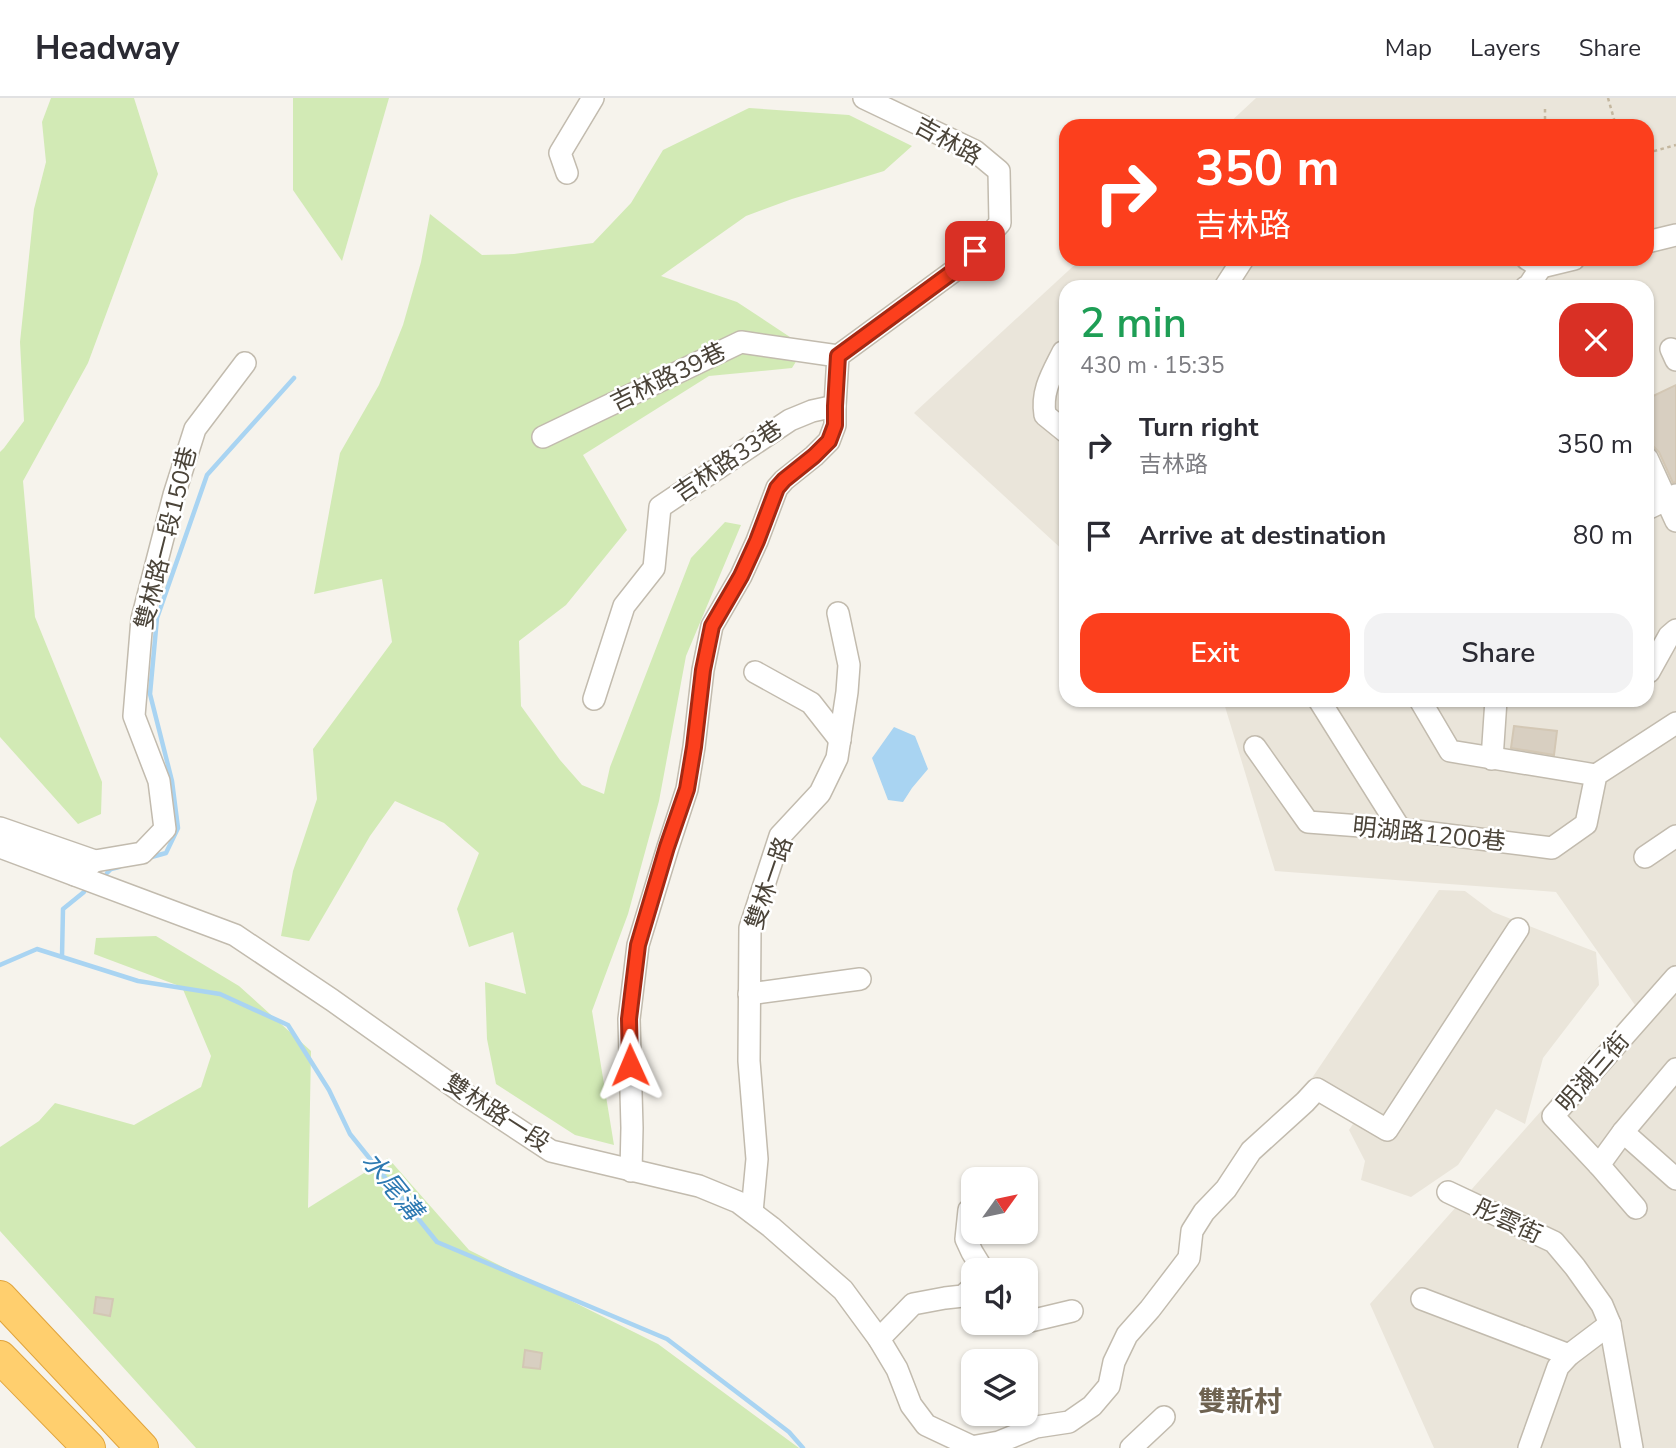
<!DOCTYPE html>
<meta charset="utf-8">
<style>
:root{--surface:#fff;--page:#f2f2f3;--text:#2b2b33;--muted:#7c7c81;--line:#e1e1e2;--accent:#fc3f1d}
body{margin:0;font-family:"Nunito Sans","Noto Sans TC",sans-serif;background:var(--page);color:var(--text);height:100vh;display:flex;flex-direction:column;font-size:26px;white-space:nowrap}
*{box-sizing:border-box;margin:0}
p{font-size:23px;color:var(--muted)}
.icon{flex:none;width:38px;height:38px;fill:none;stroke:currentColor;stroke-width:2;stroke-linecap:round;stroke-linejoin:round}
.map{position:relative;flex:1;overflow:hidden}
.side{position:absolute;left:1059px;top:182px;width:595px;height:427px;display:flex;flex-direction:column;background:var(--surface);border-radius:21px;box-shadow:0 2px 5px #0004}
.side>*{flex:none}
.top-card{position:absolute;left:1059px;top:21px;width:595px;height:147px;border-radius:21px;box-shadow:0 2px 5px #0004;background:#fc3f1d;color:#fff;overflow:hidden}
.needle{width:46px;rotate:57deg}
.tools{position:absolute;left:961px;top:1069px;display:grid;gap:14px}
.tools a{display:grid;place-items:center;width:77px;height:77px;border-radius:14px;background:var(--surface);box-shadow:0 2px 5px #0004;font-size:35px}
.pin{position:absolute;display:grid;place-items:center;width:60px;height:60px;color:#fff;margin:-30px;border-radius:14px;box-shadow:0 4px 10px #0006}
.me{position:absolute;width:77px;margin:-38px;rotate:359deg;stroke-linejoin:round;filter:drop-shadow(0 0 5px #0008)}
.turn{display:flex;align-items:center;gap:24px;height:147px;padding:0 21px;font-size:32px}
.turn .icon{width:91px;height:91px;stroke-width:2.5}
.turn b{display:block;font-size:49px;line-height:60px}
.round{display:grid;place-items:center;flex:none;width:74px;height:74px;border-radius:21px;background:var(--page)}
.summary{display:flex;align-items:center;justify-content:space-between;height:119px;padding:0 21px}
h1{font-size:42px;font-weight:600;line-height:52px;color:#1e9e55}
.primary-button{display:flex;gap:14px;margin-top:auto;padding:14px 21px}
.primary-button a{flex:1;height:80px;border-radius:21px;background:var(--accent);color:#fff;font-size:28px;font-weight:600;line-height:80px;text-align:center}
.primary-button a+a{background:var(--page);color:var(--text)}
ul{padding:0;list-style:none}
li{display:flex;align-items:center;gap:21px;height:91px;padding:0 21px}
li div{flex:1}
li b{display:block;font-size:26px}
li em{font-style:normal}
header{display:flex;align-items:center;gap:42px;box-sizing:border-box;height:98px;padding:0 35px;background:var(--surface);border-bottom:2px solid var(--line)}
header strong{font-size:33px}
nav{display:flex;gap:38px;margin-inline-start:auto;font-size:24px}
.map>svg:first-child{display:block}
.residential{fill:#eae5da}
.green{fill:#d2eab5}
.water{fill:#a9d4f2}
.lines{fill:none;stroke-linecap:round;stroke-linejoin:round}
.stream{stroke:#a9d4f2;stroke-width:4.5}
.building{fill:#d8cfc1;stroke:#d3c7b4;stroke-width:2}
.minor-casing{stroke:#c2bbae;stroke-width:24}
.highway-casing{stroke:#e0a43c;stroke-width:34}
.path{stroke:#c4b79f;stroke-width:2.5;stroke-dasharray:3.5 3.5;stroke-linecap:butt}
.minor{stroke:#fff;stroke-width:21}
.highway{stroke:#ffcf6e;stroke-width:32}
.route-casing{stroke:#a42913;stroke-width:18}
.route{stroke:#fc3f1d;stroke-width:12}
.labels{text-anchor:middle;dominant-baseline:central;stroke-width:5;stroke-linejoin:round;paint-order:stroke}
.street-label{font-size:24px;fill:#4b4439;stroke:#fff}
.water-label{font-size:26px;font-style:italic;fill:#2e7ab2;stroke:#fff}
.quarter-label{font-size:28px;font-weight:bold;fill:#6e6250;stroke:#fff}
</style>
<header>
<strong>Headway</strong>
<nav><a>Map</a><a>Layers</a><a>Share</a></nav>
</header>
<div class="map">
<svg width="1676" height="1350" viewBox="0 0 1676 1350">
<rect width="100%" height="100%" fill="#f6f3ec"/>
<!-- residential -->
<g class="residential">
<path d="M1256,0H1676V1350H1434L1370,1206L1635,907L1556,794L1275,773L1223,602H1647V189H1066V455L914,315L1081,161H1647V28H1226Z"/>
<path d="M1439,792L1465,793L1493,814L1596,854L1599,887L1543,960L1525,1026L1496,1011L1458,1067L1411,1099L1361,1082L1365,1063L1349,1032L1363,1011L1312,980Z"/>
</g>
<!-- green -->
<g class="green">
<path d="M51,0H134L158,76L88,265L23,383L35,519L102,684L101,716L78,726L0,639V354L4,350L24,323L20,244L34,111L46,64L42,24Z"/>
<path d="M293,0H389L342,163L293,92Z"/>
<path d="M749,10L849,17L912,48L884,73L792,101L746,118L661,178L737,204L805,249L792,270L709,278L583,357L627,432L566,507L519,543L521,608L560,662L582,687L604,696L610,669L691,460L725,424L741,427L686,558L659,703L628,816L592,913L614,1047L575,1037L496,986L487,941L485,884L526,896L513,834L469,849L457,811L479,755L444,725L395,703L370,738L309,843L281,838L293,773L317,701L313,651L392,544L382,481L314,496L340,355L379,287L403,227L421,164L430,116L482,157L514,156L593,145L631,105L663,52Z"/>
<path d="M156,838L239,888L311,953L308,1110L388,1060L469,1152L658,1246L799,1350H196L0,1133V1049L39,1023L55,1005L134,1027L201,989L211,958L182,889L94,856L96,840Z"/>
</g>
<!-- water -->
<path class="water" d="M894,629L915,638L928,671L912,690L903,704L888,702L872,660Z"/>
<g class="lines">
<!-- stream -->
<g class="stream">
<path d="M148,760L166,755L178,730L172,683L150,596L157,520L207,377L294,280"/>
<path d="M107,775L111,771L119,769"/>
<path d="M62,858L63,811L84,794"/>
<path d="M0,867L37,851L138,883L220,896L288,927L329,992L350,1036L437,1144L667,1241L789,1334L803,1350"/>
</g>
</g>
<!-- building -->
<g class="building">
<path d="M1676,287V384L1673,385L1659,354L1654,349L1647,347V301Z"/>
<path d="M1514,628L1557,633L1554,657L1511,650Z"/>
<path d="M96,1199L113,1201L110,1218L94,1215Z"/>
<path d="M525,1252L542,1255L540,1271L523,1269Z"/>
</g>
<g class="lines">
<defs>
<g id="minor">
<path d="M567,75L560,55L593,0"/>
<path d="M1647,144L1676,137"/>
<path d="M1527,161L1541,169L1574,161"/>
<path d="M1225,189L1243,161"/>
<path d="M1526,189H1528L1541,169"/>
<path d="M1671,251L1676,262"/>
<path d="M1066,253L1063,254C1052,276 1041,293 1045,317L1066,334"/>
<path d="M543,339L741,244L838,258"/>
<path d="M1647,360L1676,423"/>
<path d="M1647,411L1676,397"/>
<path d="M755,574L811,605L840,642"/>
<path d="M1649,574L1669,538L1676,532"/>
<path d="M594,601L624,508L654,470L660,409L790,322L812,313L835,308"/>
<path d="M1319,602L1400,731"/>
<path d="M1420,602L1450,653L1596,677"/>
<path d="M1255,649L1308,724L1400,731L1552,750L1586,726L1596,677L1676,625"/>
<path d="M1492,661L1496,602"/>
<path d="M0,730L95,763"/>
<path d="M0,749L235,837L332,902L463,995L551,1053L699,1088L738,1104L771,1129L843,1192L879,1241L897,1271L911,1307L926,1327L975,1350"/>
<path d="M1645,759L1676,738"/>
<path d="M75,777L95,763L142,755L165,731L159,683L134,618L142,521L174,397L195,331L245,265"/>
<path d="M749,896L860,881"/>
<path d="M1623,1034L1676,1081"/>
<path d="M1599,1067L1623,1034L1676,971"/>
<path d="M631,1073L632,1030L629,921L638,847L668,749L687,691L694,649L703,572L712,528L741,478L757,443L777,390L784,382L814,358L829,343L835,327V308L838,258L962,167L1000,125L999,73L975,53L864,0"/>
<path d="M1448,1094L1554,1144L1575,1169L1602,1207L1610,1226L1632,1350"/>
<path d="M1636,1110L1599,1067L1553,1018L1676,879"/>
<path d="M969,1112L966,1141L972,1154L983,1172"/>
<path d="M752,1114L757,1061L749,963L750,830L780,738L820,695L837,660L847,594L849,567L838,515"/>
<path d="M1422,1201L1569,1257"/>
<path d="M1026,1224L1072,1213"/>
<path d="M879,1241L913,1206L945,1200L963,1198L973,1189"/>
<path d="M971,1349L999,1344L1036,1329L1069,1324L1092,1308L1109,1288L1114,1264L1127,1237L1150,1211L1189,1160L1192,1133L1204,1114L1226,1091L1251,1053L1305,1004L1317,991L1387,1032L1518,831"/>
<path d="M1131,1350L1164,1319"/>
<path d="M1529,1350L1558,1269L1569,1257L1610,1226"/>
</g>
<g id="highway">
<path d="M0,1199L142,1350"/>
<path d="M0,1259L89,1350"/>
</g>
</defs>
<!-- minor casing -->
<use href="#minor" class="minor-casing"/>
<!-- highway casing -->
<use href="#highway" class="highway-casing"/>
<!-- path -->
<g class="path">
<path d="M1608,0L1616,28"/>
<path d="M1545,11V28"/>
<path d="M1278,27L1346,28"/>
<path d="M1647,55L1676,47"/>
</g>
<!-- minor -->
<use href="#minor" class="minor"/>
<!-- highway -->
<use href="#highway" class="highway"/>
</g>
<g class="lines">
<defs>
<path id="route" d="M630,967L629,921L638,847L667,749L687,691L694,649L703,572L712,528L741,478L757,443L777,390L784,382L814,358L829,343L835,327V308L838,258L962,167L975,153"/>
</defs>
<!-- route casing -->
<use href="#route" class="route-casing"/>
<!-- route -->
<use href="#route" class="route"/>
</g>
<g class="labels">
<!-- street labels -->
<g class="street-label">
<text transform="translate(948 43) rotate(29)">吉林路</text>
<text transform="translate(668 279) rotate(-26)">吉林路39巷</text>
<text transform="translate(728 363) rotate(-34)">吉林路33巷</text>
<text transform="translate(166 440) rotate(-76)">雙林路一段150巷</text>
<text transform="translate(1429 736) rotate(6)">明湖路1200巷</text>
<text transform="translate(769 785) rotate(-71)">雙林一路</text>
<text transform="translate(1593 974) rotate(-49)">明湖三街</text>
<text transform="translate(497 1015) rotate(33)">雙林路一段</text>
<text transform="translate(1508 1123) rotate(25)">彤雲街</text>
</g>
<!-- water labels -->
<g class="water-label">
<text transform="translate(392 1088) rotate(51)">水尾溝</text>
</g>
<!-- quarter labels -->
<g class="quarter-label">
<text x="1240" y="1304">雙新村</text>
</g>
</g>
</svg>
<div class="tools">
<a><svg class="needle" viewBox="-14 -14 28 28"><path d="M0-13l5 13h-10z" fill="#e53935"/><path d="M0 13l5-13h-10z" fill="#7c7c81"/></svg></a>
<a><svg class="icon" aria-label="sound" viewBox="0 0 24 24"><path d="M4 9h4l5-4v14l-5-4H4zM17 9q2 3 0 6"/></svg></a>
<a><svg class="icon" aria-label="layers" viewBox="0 0 24 24"><path d="M12 4l9 5-9 5-9-5zM3 14l9 5 9-5"/></svg></a>
</div>
<div class="pin" style="left:975px;top:153px;background:#d93025"><svg class="icon" aria-label="arrive" viewBox="0 0 24 24"><path d="M6 21V4h12l-3 4 3 4H6"/></svg></div>
<svg class="me" style="left:630px;top:967px" viewBox="-20 -20 40 40"><path d="M0-17L14 15 0 8-14 15z" fill="#fc3f1d" stroke="#fff" stroke-width="4"/></svg>
<div class="top-card">
<div class="turn"><svg class="icon" aria-label="right" viewBox="0 0 24 24"><path d="M7 20v-9h11M14 6l5 5-5 5"/></svg><div><b>350 m</b>吉林路</div></div>
</div>
<section class="side">
<div class="summary"><div><h1>2 min</h1><p>430 m · 15:35</p></div><a class="round" style="background:#d93025;color:#fff"><svg class="icon" aria-label="close" viewBox="0 0 24 24"><path d="M6 6l12 12M18 6L6 18"/></svg></a></div>
<ul>
<li><svg class="icon" aria-label="right" viewBox="0 0 24 24"><path d="M7 20v-9h11M14 6l5 5-5 5"/></svg><div><b>Turn right</b><p>吉林路</p></div><em>350 m</em></li>
<li><svg class="icon" aria-label="arrive" viewBox="0 0 24 24"><path d="M6 21V4h12l-3 4 3 4H6"/></svg><div><b>Arrive at destination</b></div><em>80 m</em></li>
</ul>
<div class="primary-button"><a>Exit</a><a>Share</a></div>
</section>
</div>
